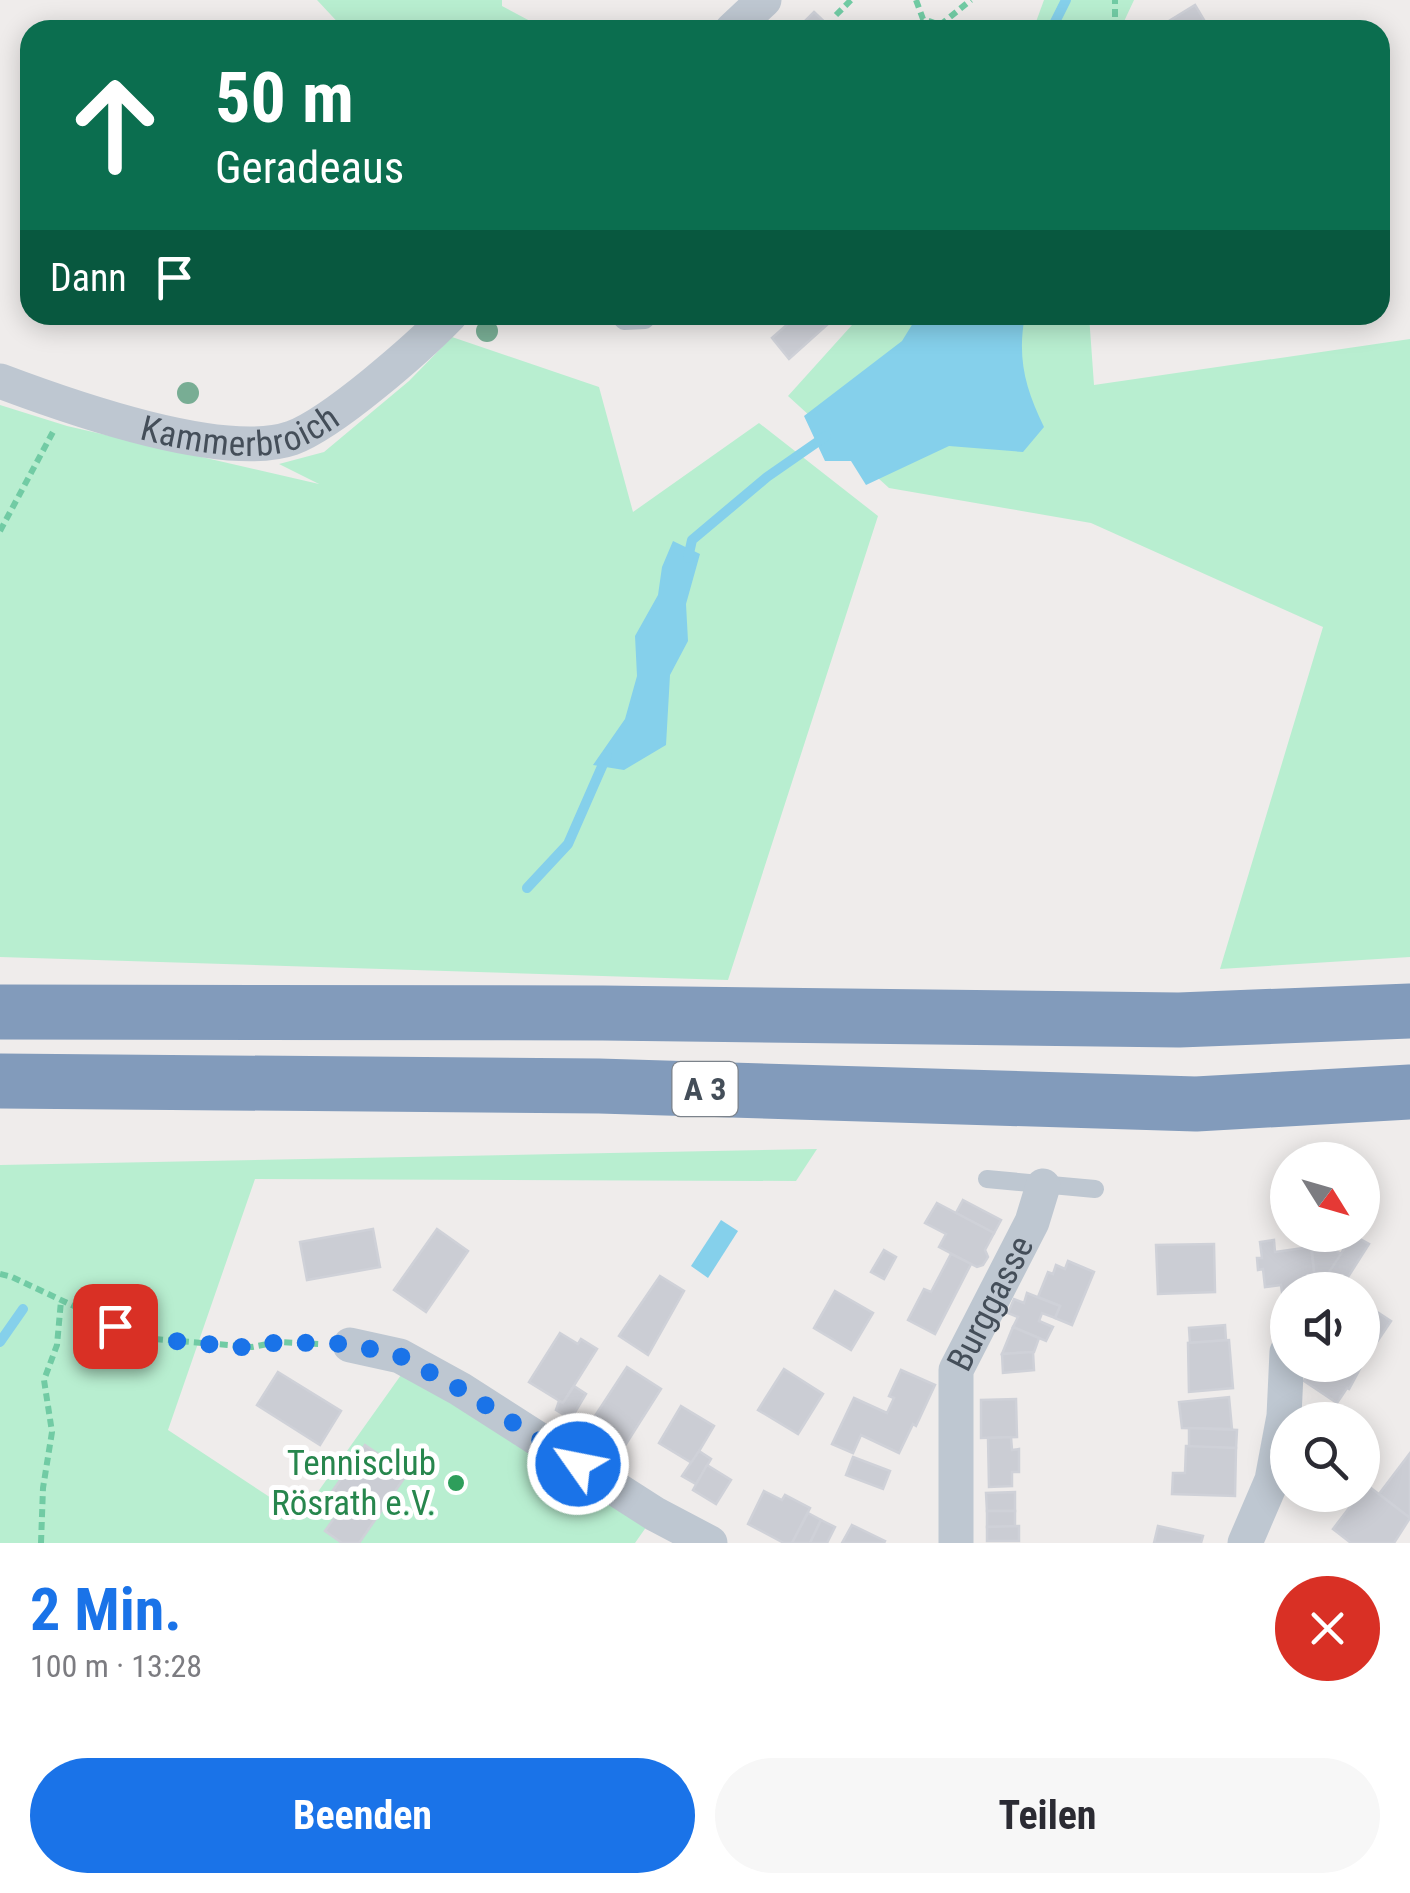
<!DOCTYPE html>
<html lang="de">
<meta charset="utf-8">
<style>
:root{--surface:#fff;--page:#f7f7f7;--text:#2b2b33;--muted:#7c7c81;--accent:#1a73e8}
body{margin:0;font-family:"Roboto Condensed",sans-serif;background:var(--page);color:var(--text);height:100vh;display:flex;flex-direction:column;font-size:38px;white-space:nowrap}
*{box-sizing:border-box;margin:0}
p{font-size:32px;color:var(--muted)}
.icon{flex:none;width:55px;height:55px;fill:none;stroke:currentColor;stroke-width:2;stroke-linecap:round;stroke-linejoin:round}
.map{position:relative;height:1543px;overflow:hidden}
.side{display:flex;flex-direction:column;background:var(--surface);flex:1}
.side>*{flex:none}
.guide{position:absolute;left:20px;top:20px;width:1370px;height:305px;border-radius:30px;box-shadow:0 5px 25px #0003;background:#0b6e4f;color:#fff;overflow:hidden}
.needle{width:65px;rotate:127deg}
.tools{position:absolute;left:1270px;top:1142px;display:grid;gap:20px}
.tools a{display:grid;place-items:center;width:110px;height:110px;border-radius:50%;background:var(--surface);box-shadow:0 5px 25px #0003;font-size:50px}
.pin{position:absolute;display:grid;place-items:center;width:85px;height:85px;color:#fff;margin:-42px;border-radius:20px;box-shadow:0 5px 15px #0006}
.me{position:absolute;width:110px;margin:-55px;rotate:303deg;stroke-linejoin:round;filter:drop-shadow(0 0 8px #0008)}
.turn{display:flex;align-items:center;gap:35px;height:210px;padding:0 30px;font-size:45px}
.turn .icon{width:130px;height:130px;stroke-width:2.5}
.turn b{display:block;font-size:70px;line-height:85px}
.then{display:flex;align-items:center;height:95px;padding:0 30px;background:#0003;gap:20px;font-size:38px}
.round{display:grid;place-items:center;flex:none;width:105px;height:105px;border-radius:52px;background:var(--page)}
.head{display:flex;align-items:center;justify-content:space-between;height:170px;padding:0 30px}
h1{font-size:60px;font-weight:700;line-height:75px;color:var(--accent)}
.button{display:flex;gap:20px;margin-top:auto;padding:20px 30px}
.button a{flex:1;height:115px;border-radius:60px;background:var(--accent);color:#fff;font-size:40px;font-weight:700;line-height:115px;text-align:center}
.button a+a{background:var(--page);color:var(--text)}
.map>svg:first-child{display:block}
.green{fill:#b8eed0}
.water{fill:#85d0eb}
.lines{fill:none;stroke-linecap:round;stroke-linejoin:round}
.stream{stroke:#85d0eb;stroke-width:10}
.building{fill:#cbcdd4;stroke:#cfd1d8;stroke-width:2.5}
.path{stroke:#71cba4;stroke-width:6;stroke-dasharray:8 5;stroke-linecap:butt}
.lane{stroke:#bec7d1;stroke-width:18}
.street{stroke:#bec7d1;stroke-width:35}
.highway{stroke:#829bbb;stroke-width:55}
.tree{fill:#78ad94}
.route{stroke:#1a73e8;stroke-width:18;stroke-dasharray:0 32.4}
.leisure-dot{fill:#2e9e5b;stroke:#fff;stroke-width:4}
.labels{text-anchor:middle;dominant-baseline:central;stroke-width:10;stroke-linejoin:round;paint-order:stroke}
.shield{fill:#fff;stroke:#7c838b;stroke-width:2.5}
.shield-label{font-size:32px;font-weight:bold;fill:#444e59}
.street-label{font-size:35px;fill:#444e59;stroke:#fff}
.leisure-label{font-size:35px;fill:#27864d;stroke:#fff;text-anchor:end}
</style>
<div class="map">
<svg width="1410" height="1543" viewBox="0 0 1410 1543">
<rect width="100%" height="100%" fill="#efeceb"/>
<!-- green -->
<g class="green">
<path d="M317,0H502V6L547,30H345Z"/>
<path d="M1044,0H1134L1120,30H1033Z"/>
<path d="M861,315H1089L1094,385L1410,339V957L1220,969L1323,627L1091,523L889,488L788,396Z"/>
<path d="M452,337L599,387L633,512L759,423L878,516L728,980L0,957V405L67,426L319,484L279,464L324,452L409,381Z"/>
<path d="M817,1149L796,1181L255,1179L168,1430L300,1517L406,1368L649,1523L635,1543H0V1165Z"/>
</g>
<!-- water -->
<g class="water">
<path d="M918,315H1025C1017,358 1025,388 1044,427L1023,452L949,446L866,485L851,461H825L804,416L902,341Z"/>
<path d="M673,541L700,554L686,604L688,641L670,675L666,745L624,770L593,765L625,719L637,676L635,636L658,595L662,567Z"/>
<path d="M721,1220L738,1231L708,1278L691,1266Z"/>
</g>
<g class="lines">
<!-- stream -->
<g class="stream">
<path d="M1051,30L1066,0"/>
<path d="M688,558L692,540L767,477L826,436"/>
<path d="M527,888L568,844L607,755"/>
<path d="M0,1342L23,1309"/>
</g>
</g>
<!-- building -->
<g class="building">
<path d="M1195,5L1210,30H1157L1156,29Z"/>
<path d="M814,12L833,30H802L799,27Z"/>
<path d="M798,315H820L828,324L789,359L772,338Z"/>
<path d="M963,1200L1001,1220L994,1233L956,1213Z"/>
<path d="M937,1203L994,1233L985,1250L988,1257L983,1265L977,1267L939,1247L946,1234L925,1223Z"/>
<path d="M373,1229L380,1267L307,1280L300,1242Z"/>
<path d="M437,1229L468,1251L426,1312L394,1290Z"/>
<path d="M1353,1235L1369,1244L1341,1288L1325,1278Z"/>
<path d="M1274,1240L1275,1252L1311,1247L1316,1288L1288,1290V1299H1283L1281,1285L1265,1287L1263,1269L1258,1270L1257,1258H1262L1260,1242Z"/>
<path d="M1214,1244L1215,1292L1158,1294L1156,1245Z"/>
<path d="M1333,1249L1341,1254L1325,1278L1315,1280L1312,1251Z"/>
<path d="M884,1250L896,1257L884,1279L871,1272Z"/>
<path d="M951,1254L971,1264L935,1334L908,1320L924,1289L931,1292Z"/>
<path d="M1068,1261L1094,1272L1072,1325L1055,1318L1060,1306L1038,1297L1048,1272L1053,1274L1056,1265L1065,1269Z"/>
<path d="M660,1276L684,1291L648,1355L619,1336Z"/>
<path d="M835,1291L873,1313L851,1350L814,1328Z"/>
<path d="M1027,1293L1060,1306L1055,1318L1042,1313L1039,1321L1053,1327L1046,1341L1013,1327L1018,1317L1008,1313L1014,1299L1024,1303Z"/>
<path d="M1362,1302L1391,1321L1362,1364Z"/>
<path d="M1225,1325L1226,1340L1190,1343L1189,1328Z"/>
<path d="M1013,1327L1039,1338L1034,1352L1002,1354Z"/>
<path d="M560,1333L578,1344L581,1339L597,1349L563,1403L529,1382Z"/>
<path d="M1229,1340L1233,1388L1189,1392L1188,1343Z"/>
<path d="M1033,1352L1034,1370L1003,1373L1002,1354Z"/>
<path d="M1311,1365H1362L1349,1389L1347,1388L1337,1403L1304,1381L1314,1367Z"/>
<path d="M627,1367L661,1389L626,1444L591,1422Z"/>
<path d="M784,1369L823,1394L798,1434L758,1410Z"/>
<path d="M901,1370L935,1385L916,1426L913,1424L899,1453L861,1435L853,1453L832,1444L854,1398L887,1413L894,1398L889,1396Z"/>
<path d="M278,1372L341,1411L320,1445L257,1405Z"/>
<path d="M574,1386L586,1394L571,1419L556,1410L559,1401L563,1403Z"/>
<path d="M1229,1397L1232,1429L1182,1428L1179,1402Z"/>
<path d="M1016,1399L1017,1437L981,1438V1400Z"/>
<path d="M681,1406L714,1426L692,1463L659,1443Z"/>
<path d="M1189,1428L1237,1430L1236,1448L1189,1447Z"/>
<path d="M1011,1437L1012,1450L1019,1449V1472H1012V1486L989,1487L988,1438Z"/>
<path d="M365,1445L407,1474L359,1543H342L325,1531L338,1513L324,1503Z"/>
<path d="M1186,1446L1236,1448L1235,1496L1172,1494L1173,1473H1185Z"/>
<path d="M699,1451L711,1459L696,1484L682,1476Z"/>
<path d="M1410,1453V1518L1379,1494Z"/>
<path d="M853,1457L890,1471L883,1489L846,1475Z"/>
<path d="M707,1465L731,1480L716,1504L693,1490Z"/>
<path d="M1367,1485L1410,1518L1394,1543H1351L1333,1529L1359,1495H1362Z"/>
<path d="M764,1491L782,1500L785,1495L810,1508L792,1543H784L748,1524Z"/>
<path d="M1015,1492V1511H987L986,1493Z"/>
<rect x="987" y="1511" width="28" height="16"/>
<path d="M808,1513L821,1520L810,1543H792Z"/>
<path d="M821,1520L835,1527L827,1543H810Z"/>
<path d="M852,1525L885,1541L884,1543H842Z"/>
<path d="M1019,1526V1541H987V1527Z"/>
<path d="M1158,1526L1203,1536L1201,1543H1154Z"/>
</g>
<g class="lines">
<!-- path -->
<g class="path">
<path d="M916,0L923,19L940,25L938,30"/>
<path d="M836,15L851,0"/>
<path d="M940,25L971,0"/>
<path d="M1115,30V0"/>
<path d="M0,531L54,430"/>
<path d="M0,1274L12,1277L142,1338L252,1347L278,1342L319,1344"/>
<path d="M41,1543L43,1488L52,1432L44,1380L57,1345L61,1301"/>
</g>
<!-- lane -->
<g class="lane">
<path d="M618,315L624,321L645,320L650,315"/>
<path d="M987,1179L1095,1189"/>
</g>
<!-- street -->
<g class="street">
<path d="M732,30L764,0"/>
<path id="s1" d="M0,381C69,407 223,462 292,438C333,423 418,348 450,315"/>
<path d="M350,1345L400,1356L460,1389L655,1514L710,1543"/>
<path id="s2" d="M956,1543V1370L1032,1222L1043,1186"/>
<path d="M1245,1543L1272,1480L1284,1416L1287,1352"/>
</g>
<!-- highway -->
<g class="highway">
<path d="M0,1012L603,1013L1179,1020L1410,1011"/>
<path d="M0,1081L599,1086L1196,1104L1410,1092"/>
</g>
</g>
<!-- trees -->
<g class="tree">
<circle cx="487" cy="331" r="11"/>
<circle cx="188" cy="393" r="11"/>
</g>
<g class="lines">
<!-- route -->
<path class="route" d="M115,1326L142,1338L252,1348L278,1342L350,1344L400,1356L460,1389L578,1464"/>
</g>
<!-- markers -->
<circle class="leisure-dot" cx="456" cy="1483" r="10"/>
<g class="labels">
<!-- shield labels -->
<rect class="shield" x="672.5" y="1062" width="65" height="54" rx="8"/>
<g class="shield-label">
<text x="705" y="1089">A 3</text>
</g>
<!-- street labels -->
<g class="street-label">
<text stroke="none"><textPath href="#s1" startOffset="250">Kammerbroich</textPath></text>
<text stroke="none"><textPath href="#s2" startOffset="248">Burggasse</textPath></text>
</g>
<!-- leisure labels -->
<g class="leisure-label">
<text x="436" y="1463">Tennisclub<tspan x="436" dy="40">Rösrath e.V.</tspan></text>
</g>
</g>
</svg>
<div class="tools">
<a><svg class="needle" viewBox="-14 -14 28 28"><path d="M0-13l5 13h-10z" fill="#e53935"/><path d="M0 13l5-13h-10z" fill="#7c7c81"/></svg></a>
<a><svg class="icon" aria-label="sound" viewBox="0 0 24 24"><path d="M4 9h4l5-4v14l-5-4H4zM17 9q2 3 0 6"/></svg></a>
<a><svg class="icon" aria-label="search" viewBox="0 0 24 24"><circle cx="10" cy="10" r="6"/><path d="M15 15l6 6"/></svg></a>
</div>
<div class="pin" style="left:115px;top:1326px;background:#d93025"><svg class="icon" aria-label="arrive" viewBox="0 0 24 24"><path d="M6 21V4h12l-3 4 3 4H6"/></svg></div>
<svg class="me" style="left:578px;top:1464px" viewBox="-20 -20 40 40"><circle r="17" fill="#1a73e8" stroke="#fff" stroke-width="3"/><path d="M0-11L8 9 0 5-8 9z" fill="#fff"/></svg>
<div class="guide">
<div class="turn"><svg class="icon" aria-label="ahead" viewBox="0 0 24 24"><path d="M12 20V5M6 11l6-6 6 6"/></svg><div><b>50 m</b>Geradeaus</div></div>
<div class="then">Dann<svg class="icon" aria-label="arrive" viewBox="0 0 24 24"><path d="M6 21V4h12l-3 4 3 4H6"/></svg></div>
</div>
</div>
<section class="side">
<div class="head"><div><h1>2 Min.</h1><p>100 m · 13:28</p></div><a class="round" style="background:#d93025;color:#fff"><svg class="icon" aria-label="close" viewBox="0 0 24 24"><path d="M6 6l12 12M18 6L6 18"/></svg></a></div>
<div class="button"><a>Beenden</a><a>Teilen</a></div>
</section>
